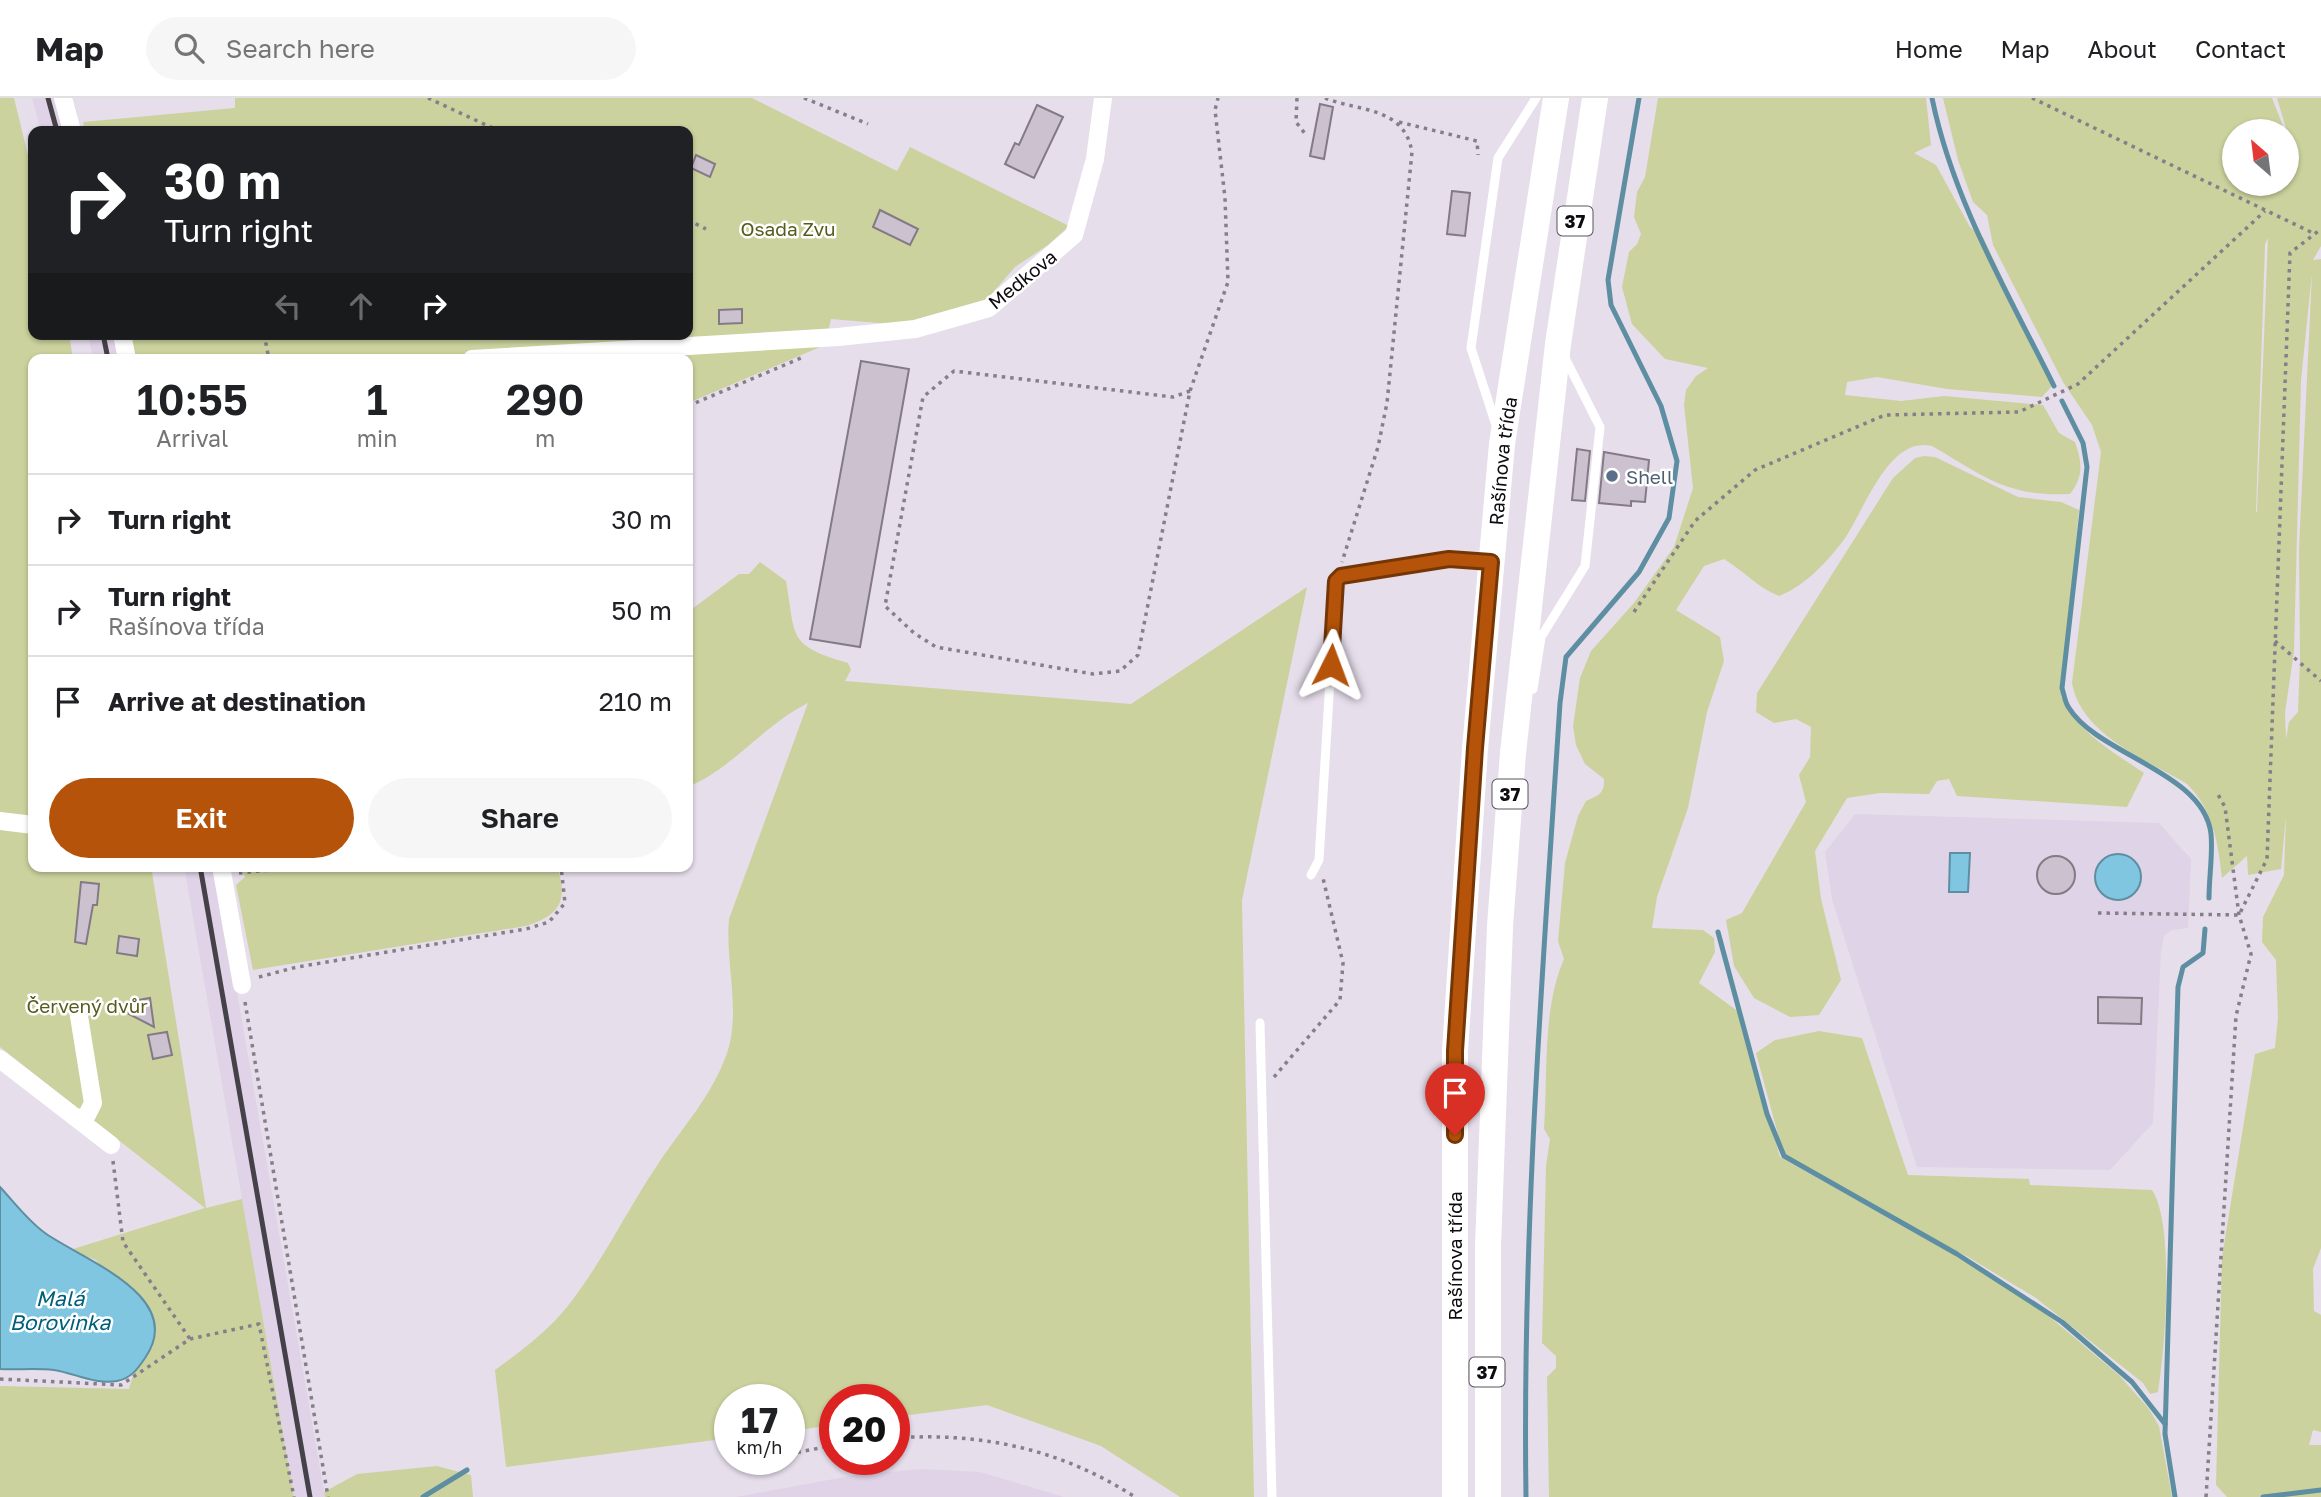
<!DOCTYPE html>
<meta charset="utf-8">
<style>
:root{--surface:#fff;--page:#f6f6f6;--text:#202124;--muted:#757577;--line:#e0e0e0;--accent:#b45309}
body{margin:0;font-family:"Golos Text",sans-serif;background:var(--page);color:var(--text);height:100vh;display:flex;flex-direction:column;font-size:26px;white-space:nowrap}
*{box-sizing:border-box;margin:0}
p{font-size:23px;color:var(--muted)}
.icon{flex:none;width:38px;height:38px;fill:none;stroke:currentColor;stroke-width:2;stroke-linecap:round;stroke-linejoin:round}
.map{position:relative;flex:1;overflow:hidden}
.drawer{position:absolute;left:28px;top:256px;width:665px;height:518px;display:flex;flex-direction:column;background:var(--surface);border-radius:14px;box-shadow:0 2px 5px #0004}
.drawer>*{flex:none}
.hud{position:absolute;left:28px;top:28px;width:665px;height:214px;border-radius:14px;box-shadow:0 2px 5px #0004;background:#202124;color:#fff;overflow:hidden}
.needle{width:46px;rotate:332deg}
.buttons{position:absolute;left:2222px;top:21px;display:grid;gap:14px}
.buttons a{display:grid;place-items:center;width:77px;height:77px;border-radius:50%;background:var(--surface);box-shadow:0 2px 5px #0004;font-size:35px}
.speed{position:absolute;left:714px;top:1286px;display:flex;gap:14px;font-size:35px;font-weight:700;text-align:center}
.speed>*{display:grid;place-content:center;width:91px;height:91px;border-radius:50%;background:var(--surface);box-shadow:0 2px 5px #0004;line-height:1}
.speed small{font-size:18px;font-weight:400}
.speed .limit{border:10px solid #d22;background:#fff;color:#111}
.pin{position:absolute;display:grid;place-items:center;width:60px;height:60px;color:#fff;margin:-72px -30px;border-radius:50% 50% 50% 0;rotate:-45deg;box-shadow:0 0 7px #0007}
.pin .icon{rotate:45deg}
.me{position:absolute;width:77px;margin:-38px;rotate:3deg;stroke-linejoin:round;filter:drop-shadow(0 0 5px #0008)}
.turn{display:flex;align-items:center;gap:24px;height:147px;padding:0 21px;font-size:32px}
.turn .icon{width:91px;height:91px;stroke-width:2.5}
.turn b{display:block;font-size:49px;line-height:60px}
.lanes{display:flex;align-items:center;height:66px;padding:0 21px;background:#0003;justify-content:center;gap:35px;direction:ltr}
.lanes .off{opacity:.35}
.eta{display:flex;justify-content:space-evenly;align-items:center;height:119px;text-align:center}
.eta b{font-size:42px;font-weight:600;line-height:49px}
.button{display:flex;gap:14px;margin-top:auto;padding:14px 21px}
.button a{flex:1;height:80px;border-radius:42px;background:var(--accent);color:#fff;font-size:28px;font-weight:600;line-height:80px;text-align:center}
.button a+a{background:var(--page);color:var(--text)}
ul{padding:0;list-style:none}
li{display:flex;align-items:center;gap:21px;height:91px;padding:0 21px;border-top:2px solid var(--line)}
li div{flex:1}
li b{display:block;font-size:26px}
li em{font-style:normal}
header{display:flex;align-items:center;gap:42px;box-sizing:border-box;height:98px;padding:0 35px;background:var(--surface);border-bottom:2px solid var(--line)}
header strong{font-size:33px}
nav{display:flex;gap:38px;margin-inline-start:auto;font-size:24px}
.search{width:490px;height:63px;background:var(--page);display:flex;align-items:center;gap:18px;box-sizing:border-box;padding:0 24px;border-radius:38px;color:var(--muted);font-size:26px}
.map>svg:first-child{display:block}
.built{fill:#e0d3e7}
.industrial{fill:#ded3e7}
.green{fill:#cbd29d;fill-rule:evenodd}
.water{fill:#81c6e0;stroke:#5e8ea2;stroke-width:2}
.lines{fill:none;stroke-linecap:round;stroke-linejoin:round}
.stream{stroke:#5e8ea2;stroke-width:5}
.building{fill:#ccc2cf;stroke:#837a85;stroke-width:2}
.path{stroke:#847f88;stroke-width:3.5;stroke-dasharray:3.5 5;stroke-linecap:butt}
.lane{stroke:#fff;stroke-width:9}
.street{stroke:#fff;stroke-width:18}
.primary{stroke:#fff;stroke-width:26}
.rail{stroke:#454148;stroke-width:5}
.route-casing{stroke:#753606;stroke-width:18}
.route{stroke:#b45309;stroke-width:12}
.service-dot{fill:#5c6f8a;stroke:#fff;stroke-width:2.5}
.labels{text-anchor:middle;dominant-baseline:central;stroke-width:5;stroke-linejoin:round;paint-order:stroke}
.shield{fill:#fff;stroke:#565458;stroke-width:2}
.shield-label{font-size:18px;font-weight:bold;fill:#0e0b10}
.park-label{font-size:19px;fill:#565c1b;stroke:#fff}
.street-label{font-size:19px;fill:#0e0b10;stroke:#fff}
.service-label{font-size:19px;fill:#4e5e75;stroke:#fff;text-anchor:start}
.water-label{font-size:21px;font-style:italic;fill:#00607b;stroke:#fff}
</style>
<header>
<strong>Map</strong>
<div class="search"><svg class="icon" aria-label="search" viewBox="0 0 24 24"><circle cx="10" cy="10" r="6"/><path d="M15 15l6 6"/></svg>Search here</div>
<nav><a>Home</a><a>Map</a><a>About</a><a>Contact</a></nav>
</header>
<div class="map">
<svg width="2321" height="1399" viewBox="0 0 2321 1399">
<rect width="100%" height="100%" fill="#e6deeb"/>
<!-- built -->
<g class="built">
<path d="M32,0H64L72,33H41Z"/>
<path d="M88,236H119L124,261H93Z"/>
<path d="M184,768H215L325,1399H294Z"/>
<path d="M921,1371L980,1374L1064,1399H736L855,1377Z"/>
</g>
<!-- industrial -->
<path class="industrial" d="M1855,716L2159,725L2191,761L2188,830L2172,832L2164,838L2161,853L2153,1025L2110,1072L1917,1069L1832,801L1825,754Z"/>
<!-- green -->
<g class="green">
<path d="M0,0H14L33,78V236H69L73,261H33V768H151L206,1110L242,1101L294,1399H0V1288L129,1291L133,1277L153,1248L96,1162L70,1152L205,1110L0,949Z"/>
<path d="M235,0H752L897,73L910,49L1069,128L1048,147L1015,169L983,206L932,224L891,226L831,221L825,247L688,305V261H131L126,236H688V33H85L83,24L235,10Z"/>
<path d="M1658,0H1926L1931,47L1914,55L1936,67L1970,129L1983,139L2053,287L2042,299L1947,291L1877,279L1847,284L1845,297L1901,303L1944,298L2043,307L2059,335L2075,344C2082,364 2084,378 2070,396C2006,399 1984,378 1932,348C1888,337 1864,414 1843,443C1825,466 1806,487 1779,498C1758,490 1744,473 1724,461L1704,468L1676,512L1720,539L1724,563L1707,614L1688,710L1657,799L1652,830L1703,832L1714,840L1715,854L1699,885L1739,914L1780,1059L1983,1173L2045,1215L2119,1277L2149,1311L2159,1328L2172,1399H1549L1547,1279L1556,1270V1258L1542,1245L1546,1068L1550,1041L1544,1031C1548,976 1542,912 1564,861L1558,843L1565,765L1578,718L1586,703C1598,698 1605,695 1604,681L1585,666L1576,647L1573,628L1580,580L1591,553L1634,505L1674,449L1693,390L1684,307L1686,292L1696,278L1708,270L1665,261L1632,226L1622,189L1629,154L1637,146L1641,136L1634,119L1637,94L1645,79Z"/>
<path d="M1943,0H2272L2285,33H2235V86H2287V39L2290,44L2277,0H2321V148L2313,162L2321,161V1150L2313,1171L2314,1213L2321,1217V1334L2313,1332L2309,1347H2321V1399H2227L2216,1387L2222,1159L2255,956L2275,950L2278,920L2276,862L2262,844L2263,819L2284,777L2286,718L2281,771L2248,777L2247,758L2222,780C2218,744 2213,712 2187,686C2146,661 2081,637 2072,585L2101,354L2092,327L2063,284L1993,147L1987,117L1973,104L1958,62ZM2268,140L2257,414H2256L2265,146ZM2312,175L2299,450L2300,561L2298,614L2289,624L2286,641L2285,615L2294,553L2301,282Z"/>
<path d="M1924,358L1935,359L2018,399L2061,404L2079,412L2061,598C2077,634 2112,653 2144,675L2127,709L1957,698L1949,681L1937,683L1929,696L1880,695L1847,700L1815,753L1821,801L1841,882L1819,917L1790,919L1754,900L1734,868L1726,822L1742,815L1806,704L1799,677L1810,659L1811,629L1796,621L1774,625L1756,614L1757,595L1893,380L1915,360Z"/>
<path d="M760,464L786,483C796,540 787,547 848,565L851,572L845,583L1131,606L1307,489L1242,802L1254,1399H1180L1101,1348L987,1307L894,1319V1302H835V1327L789,1333V1302H730V1340L506,1369L495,1272C521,1253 547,1234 567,1209C602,1165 627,1112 658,1066C682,1030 711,999 726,958C742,915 725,866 729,821L808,605C765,626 733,670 688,689V514L739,476H749Z"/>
<path d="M240,768H557C569,803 559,818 526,828L253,872L236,787L245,779Z"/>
<path d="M1819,933L1862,940L1908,1077L2029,1081L2030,1087L2152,1092C2175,1126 2165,1251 2158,1294L2150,1296L2143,1285L2036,1200L1968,1159L1808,1074L1783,1055L1756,955L1775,942Z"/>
<path d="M437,1368L471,1377L473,1399H325L324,1394L357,1376Z"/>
</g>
<!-- water -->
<g class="water">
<path d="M1950,755H1970L1968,794H1949Z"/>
<circle cx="2118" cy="779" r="23"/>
<path d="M0,1089C14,1104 28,1123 45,1135C81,1161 188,1198 145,1260C137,1272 131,1280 117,1283C96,1287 74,1275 54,1272C36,1270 18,1272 0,1271Z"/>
</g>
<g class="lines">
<!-- stream -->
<g class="stream">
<path d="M1932,0C1953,103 2008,195 2054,288"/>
<path d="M2062,303L2083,345L2087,369L2062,590C2064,596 2065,605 2069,610C2098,657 2204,674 2211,736C2213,756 2209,779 2209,800"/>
<path d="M1718,834L1767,1016L1784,1058L1957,1156L2062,1224L2132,1284L2165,1326"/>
<path d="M423,1399L467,1372"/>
<path d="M1526,1399C1522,1134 1543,869 1560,605L1566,559L1639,474L1669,420L1677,363L1661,308L1611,207L1608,182L1639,0"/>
<path d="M2175,1399L2165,1336L2178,889L2183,869L2203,855L2205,831"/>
<path d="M2263,1399L2321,1392"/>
</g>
</g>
<!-- building -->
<g class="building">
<path d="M1320,6L1333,9L1324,61L1310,58Z"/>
<path d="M1037,7L1063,19L1034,80L1005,66L1015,45L1019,47Z"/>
<path d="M696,57L715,66L710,79L691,70Z"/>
<path d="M1452,93L1470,95L1465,138L1447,136Z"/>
<path d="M880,112L918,131L910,147L873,129Z"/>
<path d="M742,211V225L719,226V212Z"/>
<path d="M861,263L909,271L860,549L810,541Z"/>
<path d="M1577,351L1590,353L1585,403L1572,402Z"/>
<path d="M1604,354L1649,362L1645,404L1631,403V408L1599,405Z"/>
<circle cx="2056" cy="777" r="19"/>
<path d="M81,784L99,786L97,807H93L86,846L75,844Z"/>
<path d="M119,838L139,841L137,858L117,855Z"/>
<path d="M2098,899L2142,900L2141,926L2098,925Z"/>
<path d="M150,900L154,929L129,916L127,904Z"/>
<path d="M167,934L172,957L153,961L148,937Z"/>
</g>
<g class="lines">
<!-- path -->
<g class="path">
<path d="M428,0L499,33"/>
<path d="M804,0L868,26"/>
<path d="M1297,0L1296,24L1306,37"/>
<path d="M1325,0C1359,14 1404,8 1412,54L1387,305L1378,349L1342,464"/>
<path d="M2032,0L2315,136"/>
<path d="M1399,24L1477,43L1478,57"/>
<path d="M688,122L706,131"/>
<path d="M264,236L269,261"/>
<path d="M1190,293L1173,299L954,273L923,299L885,508L914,535L936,549L1093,576L1120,573L1138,557L1190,293L1228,184L1225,100L1215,12L1218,0"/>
<path d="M688,308L801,260"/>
<path d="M1634,514L1695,423L1755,372L1885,317L2019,314L2078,286L2265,113"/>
<path d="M2275,543L2321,583"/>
<path d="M239,775L311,768"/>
<path d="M2098,815L2239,817L2267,761L2290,155L2321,131"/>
<path d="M259,879L297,869L526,831L549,824L565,805L561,768"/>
<path d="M245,904L328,1399"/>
<path d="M1274,979L1340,902L1343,865L1323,780"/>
<path d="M113,1063L123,1144L190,1241"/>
<path d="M0,1281L121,1287L190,1241L259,1226L294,1399"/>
<path d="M894,1340C981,1334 1061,1351 1135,1399"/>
<path d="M789,1356L835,1347"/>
<path d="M734,1366L757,1362"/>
<path d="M2206,1399L2236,918L2251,856L2239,817L2225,709L2216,693"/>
</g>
<!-- lane -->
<g class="lane">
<path d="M1496,327L1471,250L1498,60L1536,0"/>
<path d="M1533,591L1541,539L1585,468L1600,329L1563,256"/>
<path d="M1311,777L1319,762L1336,483L1344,477L1449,462L1489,464"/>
<path d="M1260,925L1272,1399"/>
</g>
<!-- street -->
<g class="street">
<path d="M63,0L72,33"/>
<path d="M122,236L127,261"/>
<path d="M472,261L838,239L915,231L989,210L1074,137L1095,61L1103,0"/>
<path d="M0,723L33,727"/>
<path d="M221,768L242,887"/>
<path d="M78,912L93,1005L87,1017L78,1021"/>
<path d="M0,961L111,1047"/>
</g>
<!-- primary -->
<g class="primary">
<path id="s1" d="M1455,1399V953L1475,651L1502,346L1556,0"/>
<path d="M1488,1399V1148L1500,828L1513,655L1558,246L1595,0"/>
</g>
<!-- rail -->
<g class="rail">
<path d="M48,0L57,33"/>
<path d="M103,236L108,261"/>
<path d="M200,768L310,1399"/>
</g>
</g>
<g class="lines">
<defs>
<path id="route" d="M1331,567L1336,483L1341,478L1449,461L1491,464L1475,650L1455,953V1037"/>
</defs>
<!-- route casing -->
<use href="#route" class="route-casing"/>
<!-- route -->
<use href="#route" class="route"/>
</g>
<!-- markers -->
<circle class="service-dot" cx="1612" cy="378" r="7"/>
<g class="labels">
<!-- shield labels -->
<g class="shield">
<rect x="1557.5" y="108.5" width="35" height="29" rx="5"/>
<rect x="1492.5" y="681.5" width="35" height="29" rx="5"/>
<rect x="1469.5" y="1259.5" width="35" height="29" rx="5"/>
</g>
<g class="shield-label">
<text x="1575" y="123">37</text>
<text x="1510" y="696">37</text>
<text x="1487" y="1274">37</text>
</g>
<!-- park labels -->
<g class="park-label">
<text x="788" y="130">Osada Zvu</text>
<text x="87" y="907">Červený dvůr</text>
</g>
<!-- street labels -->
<g class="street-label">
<text transform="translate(1022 181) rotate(-39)">Medkova</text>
<text stroke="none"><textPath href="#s1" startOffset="1038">Rašínova třída</textPath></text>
<text transform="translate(1454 1158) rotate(-90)">Rašínova třída</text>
</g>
<!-- service labels -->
<g class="service-label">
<text x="1626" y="378">Shell</text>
</g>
<!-- water labels -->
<g class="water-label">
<text x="60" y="1200">Malá<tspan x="60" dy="24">Borovinka</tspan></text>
</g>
</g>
</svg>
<div class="buttons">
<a><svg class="needle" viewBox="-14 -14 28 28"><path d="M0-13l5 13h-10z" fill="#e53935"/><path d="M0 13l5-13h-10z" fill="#757577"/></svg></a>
</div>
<div class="speed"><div>17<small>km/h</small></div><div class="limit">20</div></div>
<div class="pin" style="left:1455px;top:1037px;background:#d93025"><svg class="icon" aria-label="arrive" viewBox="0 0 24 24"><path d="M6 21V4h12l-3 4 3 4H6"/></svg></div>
<svg class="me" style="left:1331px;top:567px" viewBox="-20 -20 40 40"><path d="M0-17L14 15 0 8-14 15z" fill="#b45309" stroke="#fff" stroke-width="4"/></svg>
<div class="hud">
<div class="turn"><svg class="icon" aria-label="right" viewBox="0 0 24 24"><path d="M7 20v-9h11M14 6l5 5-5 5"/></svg><div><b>30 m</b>Turn right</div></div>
<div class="lanes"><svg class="icon off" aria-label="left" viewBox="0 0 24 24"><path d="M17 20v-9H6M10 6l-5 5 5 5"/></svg><svg class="icon off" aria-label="ahead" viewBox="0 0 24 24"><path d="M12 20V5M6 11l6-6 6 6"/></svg><svg class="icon" aria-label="right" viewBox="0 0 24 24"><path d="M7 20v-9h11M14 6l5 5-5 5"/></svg></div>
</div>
<section class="drawer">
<div class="eta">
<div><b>10:55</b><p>Arrival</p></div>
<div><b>1</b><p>min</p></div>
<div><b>290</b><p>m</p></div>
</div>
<ul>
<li><svg class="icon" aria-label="right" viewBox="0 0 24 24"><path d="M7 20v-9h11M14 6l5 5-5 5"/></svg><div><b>Turn right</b></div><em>30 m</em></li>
<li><svg class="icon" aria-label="right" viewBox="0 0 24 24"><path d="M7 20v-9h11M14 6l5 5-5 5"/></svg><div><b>Turn right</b><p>Rašínova třída</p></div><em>50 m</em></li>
<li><svg class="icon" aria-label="arrive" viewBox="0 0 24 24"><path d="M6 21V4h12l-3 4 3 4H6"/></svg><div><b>Arrive at destination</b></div><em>210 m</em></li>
</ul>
<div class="button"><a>Exit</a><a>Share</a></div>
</section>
</div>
